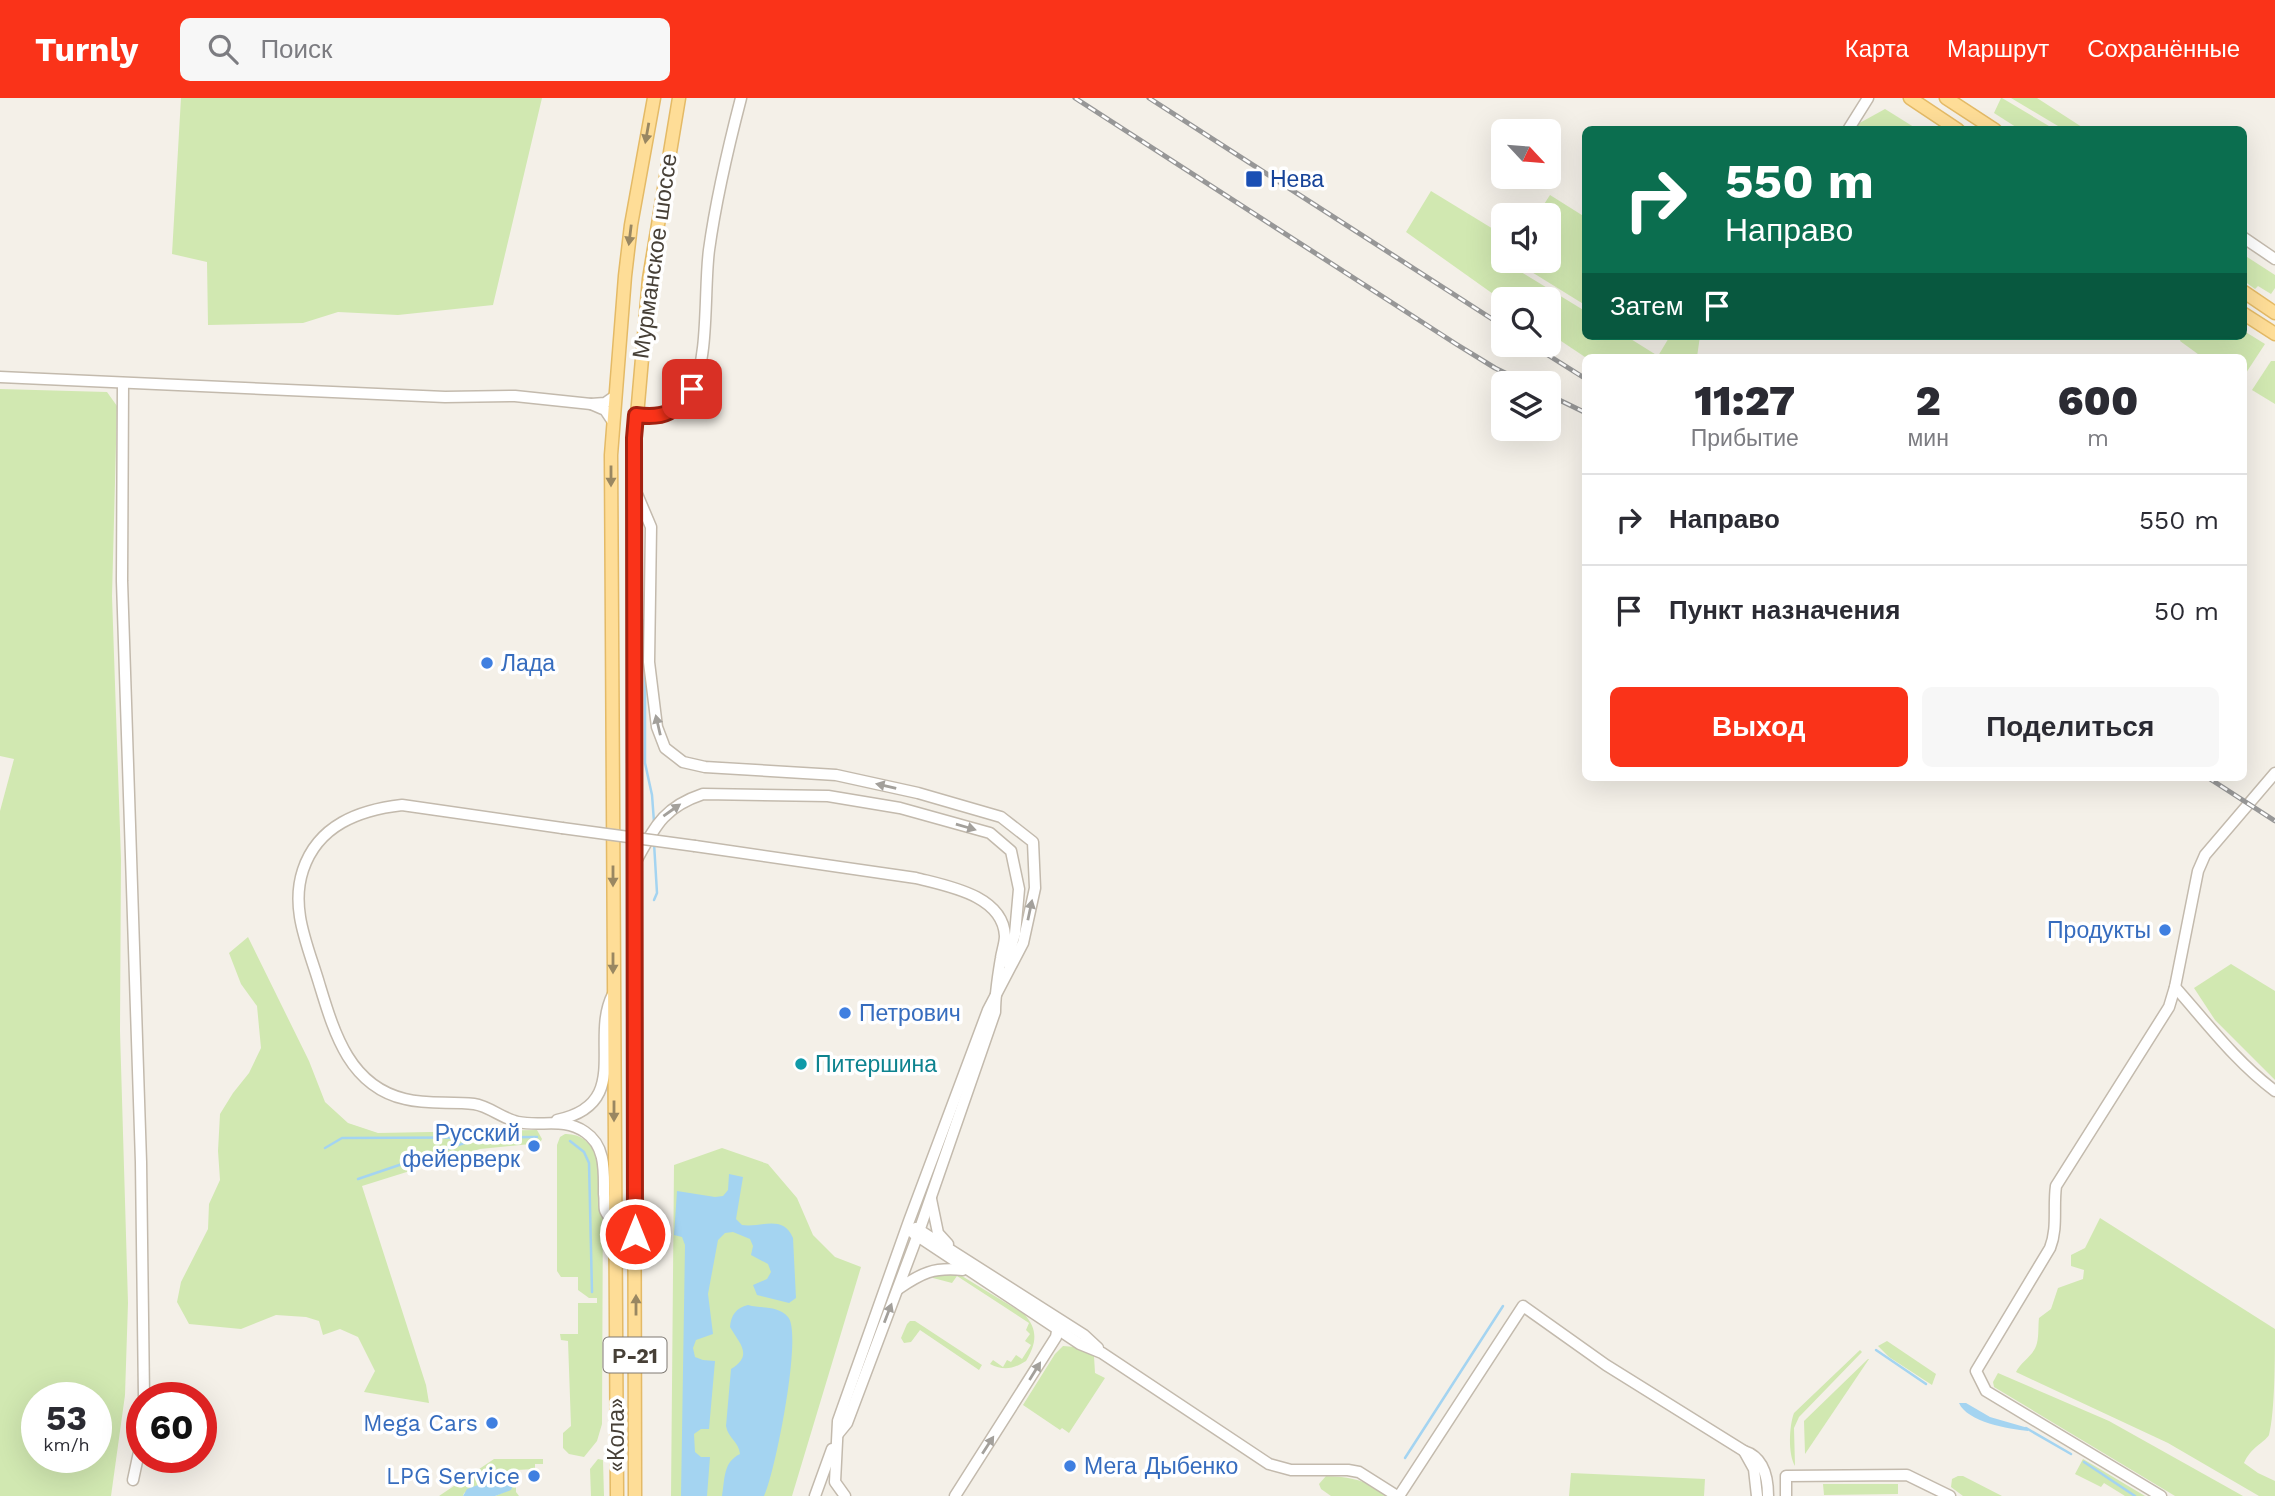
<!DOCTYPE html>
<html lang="ru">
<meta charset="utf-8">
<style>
:root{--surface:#fff;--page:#f7f7f7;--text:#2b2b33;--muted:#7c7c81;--line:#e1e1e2;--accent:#fa3319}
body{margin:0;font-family:"Work Sans",sans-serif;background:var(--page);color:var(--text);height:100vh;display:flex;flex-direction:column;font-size:26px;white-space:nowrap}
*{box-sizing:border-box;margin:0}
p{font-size:23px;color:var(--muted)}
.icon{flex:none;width:38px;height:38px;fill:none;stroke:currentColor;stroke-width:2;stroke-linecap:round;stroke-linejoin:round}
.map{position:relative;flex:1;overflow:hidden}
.details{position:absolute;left:1582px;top:256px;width:665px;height:427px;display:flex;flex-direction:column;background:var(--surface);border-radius:10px;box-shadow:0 7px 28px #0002}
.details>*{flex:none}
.guide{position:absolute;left:1582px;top:28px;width:665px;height:214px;border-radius:10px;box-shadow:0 7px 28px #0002;background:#0b6e4f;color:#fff;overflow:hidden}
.needle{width:46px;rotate:116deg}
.controls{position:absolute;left:1491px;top:21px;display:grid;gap:14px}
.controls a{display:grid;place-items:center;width:70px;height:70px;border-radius:10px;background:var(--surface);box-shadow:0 7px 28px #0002;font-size:35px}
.speed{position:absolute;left:21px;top:1284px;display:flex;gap:14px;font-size:35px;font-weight:700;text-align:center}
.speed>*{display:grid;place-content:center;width:91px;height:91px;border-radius:50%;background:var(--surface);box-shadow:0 7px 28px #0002;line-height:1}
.speed small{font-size:18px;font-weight:400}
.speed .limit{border:10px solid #d22;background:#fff;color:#111}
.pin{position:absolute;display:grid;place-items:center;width:60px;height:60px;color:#fff;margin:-30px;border-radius:14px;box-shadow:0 4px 10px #0006}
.me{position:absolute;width:77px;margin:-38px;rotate:0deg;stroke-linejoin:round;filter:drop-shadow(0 0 5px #0008)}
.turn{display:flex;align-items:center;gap:24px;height:147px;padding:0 28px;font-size:32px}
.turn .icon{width:91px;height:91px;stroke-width:2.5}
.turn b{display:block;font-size:49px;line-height:60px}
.then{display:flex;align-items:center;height:66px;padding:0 28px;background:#0003;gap:14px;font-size:26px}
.eta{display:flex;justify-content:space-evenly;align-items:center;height:119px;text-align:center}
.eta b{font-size:42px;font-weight:800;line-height:49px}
.action{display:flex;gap:14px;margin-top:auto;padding:14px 28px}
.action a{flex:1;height:80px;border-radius:10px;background:var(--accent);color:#fff;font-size:28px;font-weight:800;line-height:80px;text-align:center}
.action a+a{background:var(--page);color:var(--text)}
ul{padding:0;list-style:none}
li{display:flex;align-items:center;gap:21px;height:91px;padding:0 28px;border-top:2px solid var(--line)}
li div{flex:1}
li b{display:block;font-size:26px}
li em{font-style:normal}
header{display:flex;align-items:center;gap:42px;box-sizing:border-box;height:98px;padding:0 35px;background:var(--accent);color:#fff}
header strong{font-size:33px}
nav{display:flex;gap:38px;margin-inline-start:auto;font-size:24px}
.search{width:490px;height:63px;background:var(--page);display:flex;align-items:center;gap:18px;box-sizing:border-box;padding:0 24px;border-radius:10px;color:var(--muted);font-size:26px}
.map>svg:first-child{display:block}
.green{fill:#d1e8b1;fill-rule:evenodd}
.water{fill:#a4d4f1}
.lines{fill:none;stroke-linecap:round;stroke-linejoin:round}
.stream{stroke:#a4d4f1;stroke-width:2.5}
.minor-casing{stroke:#c3baad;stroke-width:13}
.major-casing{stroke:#e4ba66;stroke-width:15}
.minor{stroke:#fff;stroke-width:10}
.major{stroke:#fedd97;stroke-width:12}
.rail-casing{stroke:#979797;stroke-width:5}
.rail{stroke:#fff;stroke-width:2.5;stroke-dasharray:8;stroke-linecap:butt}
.minor-bridge-casing{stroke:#c3baad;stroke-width:13;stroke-linecap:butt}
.minor-bridge{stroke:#fff;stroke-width:10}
.oneway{fill:#998762}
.oneway2{fill:#a3a09b}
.route-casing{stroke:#a22110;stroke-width:18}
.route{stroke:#fa3319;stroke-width:12}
.transit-dot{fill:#1a4fb4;stroke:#fff;stroke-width:2.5}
.shop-dot{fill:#3f7fe0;stroke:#fff;stroke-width:2.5}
.culture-dot{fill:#0f9aa8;stroke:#fff;stroke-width:2.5}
.labels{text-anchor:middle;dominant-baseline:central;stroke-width:7;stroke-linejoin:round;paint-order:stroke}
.shield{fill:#fff;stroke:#7e7973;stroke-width:2}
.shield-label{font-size:21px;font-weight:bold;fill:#474037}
.transit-label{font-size:23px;fill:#164399;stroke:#fff;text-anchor:start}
.street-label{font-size:23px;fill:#474037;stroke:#fff}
.shop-label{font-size:23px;fill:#366cbe;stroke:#fff;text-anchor:end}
.culture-label{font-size:23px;fill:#0d838f;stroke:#fff;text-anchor:start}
</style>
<header>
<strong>Turnly</strong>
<div class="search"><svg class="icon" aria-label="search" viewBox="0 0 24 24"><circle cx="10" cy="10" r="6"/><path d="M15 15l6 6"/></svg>Поиск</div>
<nav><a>Карта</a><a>Маршрут</a><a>Сохранённые</a></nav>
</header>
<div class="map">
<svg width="2275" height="1398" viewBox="0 0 2275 1398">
<rect width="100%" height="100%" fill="#f4f0e8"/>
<!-- green -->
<g class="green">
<path d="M181,0H542L493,207L398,217L338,214L303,225L208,227L207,164L172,156Z"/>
<path d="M2001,0H2002L2054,31H2019L1994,15Z"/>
<path d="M2011,0H2037L2085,31H2063Z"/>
<path d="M1885,11L1917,31L1853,32L1856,27Z"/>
<path d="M1431,93L1503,137V163L1585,213L1586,238H1626L1658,258L1670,238H1700L1697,259H1585L1549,235V201H1503V203L1406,134Z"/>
<path d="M1550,97L1585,119V207L1514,163H1549V117H1537Z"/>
<path d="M2244,157L2275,177V190L2271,196L2258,188L2255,191L2244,183Z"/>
<path d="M2244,233L2265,246L2244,278V259H2202L2180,243L2182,238H2244Z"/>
<path d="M2271,263H2275V306L2252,292Z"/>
<path d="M0,291L107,294L117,308L112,498L121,761L120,933L128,1205L125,1297L111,1398H0V713L14,661L0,658ZM37,1300H96V1360H37Z"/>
<path d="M248,839L309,963L325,1004L348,1025L378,1035L537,1032L542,1041L540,1045L480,1051L362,1088L426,1287L429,1305L364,1294L375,1273L358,1239L340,1231L323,1237L319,1223L306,1219L276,1217L241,1231L189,1226L177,1204L181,1184L208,1131L209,1106L220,1082L218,1053L220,1016L233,995L249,975L261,950L257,908L241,886L229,855Z"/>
<path d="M2231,866L2275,893V982L2215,922L2194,890Z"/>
<path d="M565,1036C596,1035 601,1069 603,1092L602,1326L597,1343L584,1359L569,1356L563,1350V1335L571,1328L568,1243L561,1242L560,1236H578V1205H597V1200H589L578,1192V1179H561L557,1173V1047L560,1039Z"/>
<path d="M722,1050L768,1066L797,1100L813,1137L835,1159L861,1169L792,1398H671L674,1067Z"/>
<path d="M2100,1120L2275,1231C2275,1258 2275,1314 2269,1337C2264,1345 2251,1349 2244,1365L2258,1375L2275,1383V1398H2259L2168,1345L2016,1274C2021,1263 2034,1258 2037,1245C2039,1237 2038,1228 2039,1220L2051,1211L2058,1190L2083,1181L2084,1172L2071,1168V1157L2085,1150Z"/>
<path d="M957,1175L1024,1216C1038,1231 1037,1245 1026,1263C1013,1271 1004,1273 990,1266L993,1262L1003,1269L1007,1262L1011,1264L1016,1257L1022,1261L1031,1247L1025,1243L1030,1236L1026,1232L1029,1225L957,1178L952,1185L933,1180L932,1176Z"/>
<path d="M910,1223H915L982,1267L979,1272L920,1232L911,1244L904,1245L901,1240L907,1226Z"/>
<path d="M1887,1243L1936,1276L1932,1287L1889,1259L1878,1248Z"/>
<path d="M1063,1248L1075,1249L1094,1258L1095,1275L1105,1280L1069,1335L1062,1330L1060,1332L1023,1307L1055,1256Z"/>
<path d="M1860,1252L1862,1254L1799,1319L1794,1330L1795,1368C1788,1356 1789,1328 1794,1315Z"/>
<path d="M1868,1261H1869L1805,1356L1804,1323Z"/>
<path d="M1998,1275L2109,1323L2243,1398H2175L1994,1289L1993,1284Z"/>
<path d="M494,1361H543V1366H535V1371L516,1372V1394L519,1398H495L511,1391L513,1380L508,1376L464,1395L463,1398H439Z"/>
<path d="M598,1361L603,1362L604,1398H591L590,1371Z"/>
<path d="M2083,1361L2145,1398H2125L2104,1385L2101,1389L2075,1376Z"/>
<path d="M1571,1375L1705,1381L1704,1398H1569Z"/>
<path d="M1326,1378C1352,1379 1363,1382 1386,1395L1387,1398H1331L1321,1391L1319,1386Z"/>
<path d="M1958,1378H1963L2002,1398H1963L1951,1389L1952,1381Z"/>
<path d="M1823,1386H1898V1396L1824,1397Z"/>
</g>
<!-- water -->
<g class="water">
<path d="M729,1076L743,1079L736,1121L742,1127C761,1130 783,1116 793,1140L796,1200L789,1205L757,1197L753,1187L767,1181L771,1174L768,1166L751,1157L753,1148L750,1141L733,1134L725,1135L718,1142L708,1196L713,1236L696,1242L693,1250L695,1259L703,1262L715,1263L709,1331H701L694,1336L695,1354L701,1359H710L707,1398H681L685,1147L682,1139L674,1137L677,1093L715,1099L723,1098L728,1092Z"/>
<path d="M748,1207C762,1211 778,1207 788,1219C803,1235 775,1376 764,1398H722C725,1381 723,1364 740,1356C739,1344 728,1340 726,1328L731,1271C754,1257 739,1245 730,1229C731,1217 736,1210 748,1207Z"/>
<path d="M1959,1305H1966L1990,1319L2028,1330V1333C2009,1331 1967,1324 1959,1305Z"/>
<path d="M511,1375L513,1387L511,1392L495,1398H463L467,1391Z"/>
</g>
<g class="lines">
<!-- stream -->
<g class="stream">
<path d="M644,543V522"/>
<path d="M645,568V665L652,697L654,724"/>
<path d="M654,745L657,795L654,802"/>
<path d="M570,1043L584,1054L589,1065L592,1194"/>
<path d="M325,1050L342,1040L537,1039"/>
<path d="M358,1081L476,1041"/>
<path d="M1876,1252L1926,1286"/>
<path d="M2026,1330L2071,1356"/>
<path d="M1405,1360L1503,1208"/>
<path d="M2084,1364L2135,1398"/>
</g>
<defs>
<g id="minor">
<path d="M1848,32L1868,0"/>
<path d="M2244,140L2275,161"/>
<path d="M0,279L445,299L515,298L591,306"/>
<path d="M123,285L122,483L141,1064L144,1300"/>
<path d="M636,317C663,321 679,314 693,289C709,259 704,190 709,152C716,101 728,50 741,0"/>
<path d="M613,324L605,312L591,306L605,305L615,298"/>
<path d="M634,389L651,429L649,564L657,629L665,650L683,664L705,669L836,677L918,695L1001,719L1033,744L1035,790L1023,845L988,912L909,1123L838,1323L835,1384L845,1398"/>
<path d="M562,730L402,707C359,712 318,727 303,772C290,811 308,848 319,885C334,934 349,988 405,1001C428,1007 451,1003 474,1006C489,1008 503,1021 518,1024C542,1029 563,1019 585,1034C606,1048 604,1073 604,1096C605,1101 604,1108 605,1112C606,1116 611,1121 614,1125"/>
<path d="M695,748L916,780C947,788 1003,797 1005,838C1005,845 1002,853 1001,860C998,878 995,895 995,914L917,1139L847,1325L838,1336"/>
<path d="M634,767C654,731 661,710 703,696L828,698L900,710L990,735L1011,753L1019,791L1015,836L1006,864"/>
<path d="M2175,889C2207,925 2236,964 2275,993"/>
<path d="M557,1022C633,1006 589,942 613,896"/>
<path d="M931,1101L938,1135L948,1146"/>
<path d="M916,1130L1084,1237L1098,1250"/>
<path d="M913,1135L1080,1246L1102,1255L1269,1366L1291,1372H1348L1359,1374L1397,1398"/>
<path d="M898,1191C922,1175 933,1169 963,1172"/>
<path d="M1744,1353L1754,1371L1757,1398"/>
<path d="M133,1382L142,1340"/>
<path d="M815,1398L832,1351"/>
<path d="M955,1398L1056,1239L1058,1228"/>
<path d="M1399,1398L1523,1208L1606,1267L1744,1353C1763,1359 1768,1379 1768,1398"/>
<path d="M1786,1398V1378L1907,1377L1950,1398"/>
<path d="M2161,1398L1986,1293L1976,1273L2050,1150C2058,1130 2053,1109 2056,1088L2169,909L2175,889L2198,773L2205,757L2275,675"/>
</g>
<g id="major">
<path d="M1910,0L1958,32"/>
<path d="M1946,0L1995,32"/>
<path d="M2244,194L2275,215"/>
<path d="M2244,216L2275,236"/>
<path d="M617,1398L611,357L625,178L631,127L654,0"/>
<path d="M635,1398L633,363L649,181L679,0"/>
</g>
</defs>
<!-- minor casing -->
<use href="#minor" class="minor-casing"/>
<!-- major casing -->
<use href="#major" class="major-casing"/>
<!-- minor -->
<use href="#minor" class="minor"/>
<!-- major -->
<use href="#major" class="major"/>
<defs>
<g id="rail">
<path d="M1075,0L1456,246L1495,270L1526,285"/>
<path d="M1149,0L1503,228"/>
<path d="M1532,247L1586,281"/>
<path d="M1549,297L1586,315"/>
<path d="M2207,679L2275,723"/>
</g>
</defs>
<!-- rail casing -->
<use href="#rail" class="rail-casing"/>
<!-- rail -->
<use href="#rail" class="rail"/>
<defs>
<path id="minor-bridge" d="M562,730L695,748"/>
</defs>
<!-- minor-bridge casing -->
<use href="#minor-bridge" class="minor-bridge-casing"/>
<!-- minor-bridge -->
<use href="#minor-bridge" class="minor-bridge"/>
</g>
<!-- one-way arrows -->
<defs><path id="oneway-solid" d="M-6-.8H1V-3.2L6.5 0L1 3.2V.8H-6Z" transform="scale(1.75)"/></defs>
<g class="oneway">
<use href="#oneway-solid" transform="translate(647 35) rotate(100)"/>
<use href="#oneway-solid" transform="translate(630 137) rotate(97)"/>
<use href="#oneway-solid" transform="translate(611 378) rotate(90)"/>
<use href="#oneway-solid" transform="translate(613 778) rotate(90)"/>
<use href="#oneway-solid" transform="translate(613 865) rotate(90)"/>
<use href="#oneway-solid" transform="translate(614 1013) rotate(90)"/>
<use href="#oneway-solid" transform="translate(636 1207) rotate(-90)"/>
</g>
<g class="oneway2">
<use href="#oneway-solid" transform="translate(658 627) rotate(-103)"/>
<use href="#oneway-solid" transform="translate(886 688) rotate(-167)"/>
<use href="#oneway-solid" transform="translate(672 712) rotate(-35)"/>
<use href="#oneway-solid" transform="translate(966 729) rotate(16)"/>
<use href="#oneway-solid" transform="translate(1030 812) rotate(-78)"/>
<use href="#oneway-solid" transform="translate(888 1215) rotate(-69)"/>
<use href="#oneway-solid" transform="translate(1035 1273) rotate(-58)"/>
<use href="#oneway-solid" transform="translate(988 1347) rotate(-57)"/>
</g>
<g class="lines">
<defs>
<path id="route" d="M635,1136L634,340L636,317C667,321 673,314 692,291"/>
</defs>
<!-- route casing -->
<use href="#route" class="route-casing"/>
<!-- route -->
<use href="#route" class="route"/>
</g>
<!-- markers -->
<rect class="transit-dot" x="1245" y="72" width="18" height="18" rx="3.5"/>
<g class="shop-dot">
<circle cx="487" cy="565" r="7"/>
<circle cx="2165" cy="832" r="7"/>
<circle cx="845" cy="915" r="7"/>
<circle cx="534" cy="1048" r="7"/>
<circle cx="492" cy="1325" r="7"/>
<circle cx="1070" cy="1368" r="7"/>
<circle cx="534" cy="1378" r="7"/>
</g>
<circle class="culture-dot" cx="801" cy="966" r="7"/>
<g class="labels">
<!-- shield labels -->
<rect class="shield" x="603.5" y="1239.5" width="63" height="35" rx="5"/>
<g class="shield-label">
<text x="635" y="1257">Р-21</text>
</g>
<!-- transit labels -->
<g class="transit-label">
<text x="1270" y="81">Нева</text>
</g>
<!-- street labels -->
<g class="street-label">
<text transform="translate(655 158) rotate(-82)">Мурманское шоссе</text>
<text transform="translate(616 1337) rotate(-90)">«Кола»</text>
</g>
<!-- shop labels -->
<g class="shop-label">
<text x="501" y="565" text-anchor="start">Лада</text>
<text x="2151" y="832">Продукты</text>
<text x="859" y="915" text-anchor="start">Петрович</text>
<text x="520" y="1035">Русский<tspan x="520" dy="26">фейерверк</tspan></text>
<text x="478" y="1325">Mega Cars</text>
<text x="1084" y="1368" text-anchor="start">Мега Дыбенко</text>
<text x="520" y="1378">LPG Service</text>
</g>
<!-- culture labels -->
<g class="culture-label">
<text x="815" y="966">Питершина</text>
</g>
</g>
</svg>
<div class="controls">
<a><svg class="needle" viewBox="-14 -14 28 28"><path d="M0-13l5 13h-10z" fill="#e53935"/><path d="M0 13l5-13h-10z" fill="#7c7c81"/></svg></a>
<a><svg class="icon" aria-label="sound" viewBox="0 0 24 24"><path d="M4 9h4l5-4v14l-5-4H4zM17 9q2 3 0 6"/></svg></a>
<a><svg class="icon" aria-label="search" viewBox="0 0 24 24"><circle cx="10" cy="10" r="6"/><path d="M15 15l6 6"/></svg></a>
<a><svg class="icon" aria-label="layers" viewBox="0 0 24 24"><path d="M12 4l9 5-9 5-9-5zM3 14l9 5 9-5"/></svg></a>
</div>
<div class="speed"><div>53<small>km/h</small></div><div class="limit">60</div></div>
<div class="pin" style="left:692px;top:291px;background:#d93025"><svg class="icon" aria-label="arrive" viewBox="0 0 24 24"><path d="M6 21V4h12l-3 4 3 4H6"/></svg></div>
<svg class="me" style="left:635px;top:1136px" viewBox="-20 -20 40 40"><circle r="17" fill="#fa3319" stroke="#fff" stroke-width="3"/><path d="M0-11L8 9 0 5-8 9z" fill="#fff"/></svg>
<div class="guide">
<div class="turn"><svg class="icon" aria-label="right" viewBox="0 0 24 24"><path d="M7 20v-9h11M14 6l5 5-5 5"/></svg><div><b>550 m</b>Направо</div></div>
<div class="then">Затем<svg class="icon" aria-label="arrive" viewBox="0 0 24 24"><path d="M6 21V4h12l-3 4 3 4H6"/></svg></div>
</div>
<section class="details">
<div class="eta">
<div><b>11:27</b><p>Прибытие</p></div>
<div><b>2</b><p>мин</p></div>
<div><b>600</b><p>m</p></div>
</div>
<ul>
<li><svg class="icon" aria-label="right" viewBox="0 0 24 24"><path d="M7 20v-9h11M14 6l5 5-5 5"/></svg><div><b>Направо</b></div><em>550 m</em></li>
<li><svg class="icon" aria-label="arrive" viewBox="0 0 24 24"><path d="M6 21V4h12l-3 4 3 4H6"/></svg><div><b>Пункт назначения</b></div><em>50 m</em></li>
</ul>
<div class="action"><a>Выход</a><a>Поделиться</a></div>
</section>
</div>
